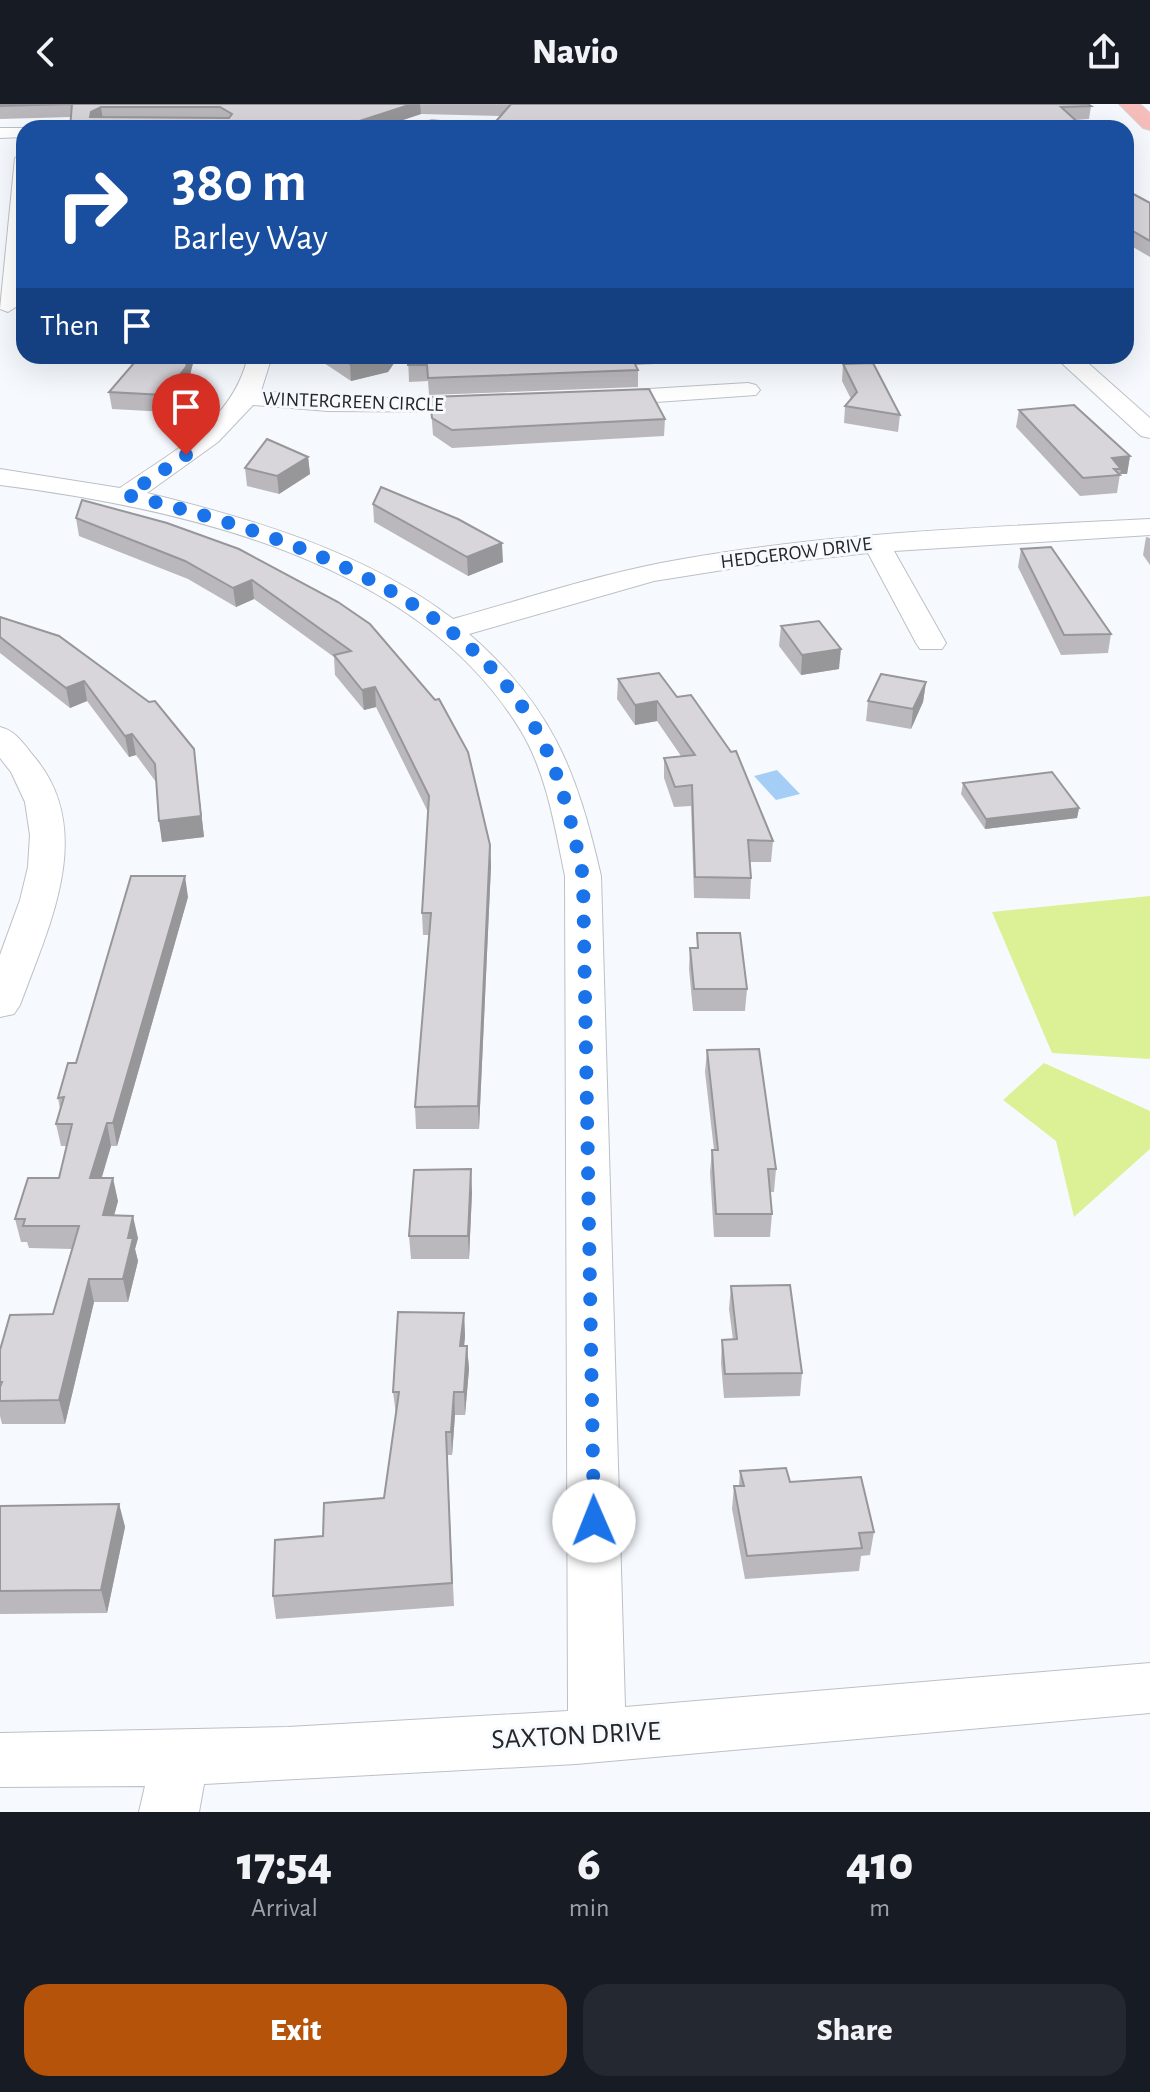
<!DOCTYPE html>
<style>
:root{--surface:#171b24;--page:#242831;--text:#f1f3f6;--muted:#9ea1a6;--accent:#b45309}
body{margin:0;font-family:"Alegreya Sans",sans-serif;background:var(--page);color:var(--text);height:100vh;display:flex;flex-direction:column;font-size:30px;white-space:nowrap}
*{box-sizing:border-box;margin:0}
p{font-size:26px;color:var(--muted)}
.icon{flex:none;width:44px;height:44px;fill:none;stroke:currentColor;stroke-width:2;stroke-linecap:round;stroke-linejoin:round}
.map{position:relative;height:1708px;overflow:hidden}
.sheet{display:flex;flex-direction:column;background:var(--surface);flex:1}
.sheet>*{flex:none}
.banner{position:absolute;left:16px;top:16px;width:1118px;height:244px;border-radius:24px;box-shadow:0 8px 32px #0002;background:#1a4fa0;color:#fff;overflow:hidden}
.pin{position:absolute;display:grid;place-items:center;width:68px;height:68px;color:#fff;margin:-82px -34px;border-radius:50% 50% 50% 0;rotate:-45deg;box-shadow:0 0 8px #0007}
.pin .icon{rotate:45deg}
.me{position:absolute;width:88px;margin:-44px;rotate:359deg;stroke-linejoin:round;filter:drop-shadow(0 0 6px #0008)}
.turn{display:flex;align-items:center;gap:28px;height:168px;padding:0 24px;font-size:36px}
.turn .icon{width:104px;height:104px;stroke-width:2.5}
.turn b{display:block;font-size:56px;line-height:68px}
.then{display:flex;align-items:center;height:76px;padding:0 24px;background:#0003;gap:16px;font-size:30px}
.eta{display:flex;justify-content:space-evenly;align-items:center;height:136px;text-align:center}
.eta b{font-size:48px;font-weight:800;line-height:56px}
.button{display:flex;gap:16px;margin-top:auto;padding:16px 24px}
.button a{flex:1;height:92px;border-radius:24px;background:var(--accent);color:#fff;font-size:32px;font-weight:800;line-height:92px;text-align:center}
.button a+a{background:var(--page);color:var(--text)}
header{display:flex;justify-content:space-between;align-items:center;height:104px;padding:0 24px;background:var(--surface);font-size:36px;font-weight:800}
.map>svg:first-child{display:block}
.green{fill:#dcf095}
.water{fill:#a4cef6}
.lines{fill:none;stroke-linecap:round;stroke-linejoin:round}
.minor-casing{stroke:#bcc0c5;stroke-width:2}
.major-casing{stroke:#d8d8d8;stroke-width:2}
.minor{fill:#fff;fill-rule:evenodd}
.major{fill:#f6beba;fill-rule:evenodd}
.wall{fill:#bab8bc}
.shaded-wall{fill:#979699}
.building{fill:#d8d6db;stroke:#979699;stroke-width:2;fill-rule:evenodd}
.route{stroke:#1a73e8;stroke-width:14;stroke-dasharray:0 25.2}
.labels{text-anchor:middle;dominant-baseline:central;stroke-width:6;stroke-linejoin:round;paint-order:stroke}
.far-street-label{font-size:20px;fill:#262729;stroke:#f6faff}
.near-street-label{font-size:28px;fill:#262729;stroke:#f6faff}
</style>
<header><svg class="icon" aria-label="back" viewBox="0 0 24 24"><path d="M15 5l-7 7 7 7"/></svg>Navio<svg class="icon" aria-label="share" viewBox="0 0 24 24"><path d="M12 15V3M7 8l5-5 5 5M5 13v7h14v-7"/></svg></header>
<div class="map">
<svg width="1150" height="1708" viewBox="0 0 1150 1708">
<rect width="100%" height="100%" fill="#f6faff"/>
<!-- green -->
<g class="green">
<path d="M1150,792V955L1052,949L992,808Z"/>
<path d="M1044,959L1150,1007V1045L1074,1113L1056,1037L1003,996Z"/>
</g>
<!-- water -->
<path class="water" d="M777,666L800,690L776,696L754,672Z"/>
<g class="lines">
<defs>
<g id="minor">
<path d="M432,16L458,19L467,24H406Z"/>
<path d="M0,24H29H24V33L0,34Z"/>
<path d="M24,49V148L19,201L8,208L0,205L15,54Z"/>
<path d="M248,252H272L261,287L328,293L491,296L494,301L491,306L482,308L328,307L253,301L218,338L147,389C253,415 365,448 453,515C529,494 605,468 683,455C837,428 994,423 1150,415V431L894,447L946,539L942,545H920L916,539L868,449L742,463L654,477L469,530C552,602 577,667 601,772L625,1603L1150,1559V1609L576,1660L204,1680L199,1708H139L145,1682L0,1683V1629L288,1623L568,1607L565,772C555,724 547,670 521,627C419,457 182,404 0,381V365L120,384C173,347 233,318 248,252Z"/>
<path d="M1054,252H1080L1150,314V334L1141,332Z"/>
<path d="M748,279L756,281L760,286L756,291L599,302L587,295L599,288Z"/>
<path d="M0,623C17,627 25,642 36,655C96,729 48,824 20,901L14,910L0,913V851L20,796L28,763L30,731L25,698L11,668L0,654Z"/>
</g>
<path id="major" d="M1119,0H1140L1150,9V26L1143,24Z"/>
</defs>
<!-- minor casing -->
<use href="#minor" class="minor-casing"/>
<!-- major casing -->
<use href="#major" class="major-casing"/>
<!-- minor -->
<use href="#minor" class="minor"/>
<!-- major -->
<use href="#major" class="major"/>
</g>
<!-- wall -->
<g class="wall">
<path d="M0,0H1088L1091,2L1089,15L1075,16L501,12L421,10L379,24H70L71,13L0,15Z"/>
<path d="M1126,86L1150,99V153L1126,139Z"/>
<path d="M323,252H399L388,268L351,277L324,259Z"/>
<path d="M408,252H712V257L635,261L638,266V283L429,291L428,277L409,278Z"/>
<path d="M843,260L900,311L898,328L844,319L845,302L851,295L842,277Z"/>
<path d="M188,279L167,308L112,305L109,288Z"/>
<path d="M430,293L665,315L664,332L452,344L433,331Z"/>
<path d="M1019,306L1130,352L1127,370H1120L1117,389L1080,392L1016,323Z"/>
<path d="M308,353L310,370L279,390L247,382L245,364Z"/>
<path d="M373,400L503,458L468,472L374,418Z"/>
<path d="M76,414L338,498L490,741L491,762L479,1025H416L415,1003L429,831H423L422,809L428,708L376,603L364,606L335,571L334,553L254,495L236,503L188,475L79,432Z"/>
<path d="M1146,433L1150,434V461L1143,451Z"/>
<path d="M1021,445L1111,530L1108,549L1061,551L1018,463Z"/>
<path d="M0,513L194,645L204,733L162,738L156,678L136,651L129,653L87,597L70,604L0,549Z"/>
<path d="M781,522L839,565L801,571L779,542Z"/>
<path d="M659,569L773,737L771,758H750L751,774L750,795L694,794L691,702L674,703L664,674V654L681,652L657,617L635,621L617,595L618,575Z"/>
<path d="M926,578L923,598L911,625L866,617L868,597Z"/>
<path d="M963,679L1079,704L1077,714L985,725L961,690Z"/>
<path d="M188,793L117,1042H111L101,1074L118,1097L114,1111L138,1134L135,1145L138,1157L128,1198H94L65,1320H2L0,1312V1246L53,1210L72,1145L29,1144L27,1138H21L15,1115L59,1074L66,1042H61L56,1020L60,1005L58,994L76,959Z"/>
<path d="M697,829L747,885L745,907H693L689,865L690,844H697Z"/>
<path d="M707,946L776,1065L774,1088H770L772,1110L770,1133H714L710,1068L712,1046H714L705,968Z"/>
<path d="M472,1088L469,1155H411L409,1132Z"/>
<path d="M731,1182L802,1269L800,1292L724,1294L721,1259L722,1236H733L729,1205Z"/>
<path d="M464,1209L465,1232L464,1242H467L469,1265L465,1311H455L452,1351H447L454,1502L276,1515L273,1492L323,1432L384,1394L396,1311L393,1288Z"/>
<path d="M740,1367L790,1378L874,1428L870,1451L861,1452L859,1467L745,1475L732,1405L734,1382H739Z"/>
<path d="M119,1400L125,1423L107,1509L0,1510V1402Z"/>
</g>
<!-- shaded-wall -->
<g class="shaded-wall">
<path d="M412,0H420L421,10L379,24H338Z"/>
<path d="M101,3L103,16L90,13L91,8Z"/>
<path d="M189,252H195L188,279L167,308L164,291Z"/>
<path d="M384,252H399L388,268L351,277L350,260Z"/>
<path d="M1130,352L1127,370H1120L1121,365L1112,354Z"/>
<path d="M308,353L310,370L279,390L277,372Z"/>
<path d="M502,439L503,458L468,472L467,453Z"/>
<path d="M252,476L254,495L236,503L233,484Z"/>
<path d="M841,545L839,565L801,571L802,551Z"/>
<path d="M84,577L87,597L70,604L66,584Z"/>
<path d="M926,578L923,598L911,625L913,605Z"/>
<path d="M375,583L376,603L364,606L362,586Z"/>
<path d="M657,597V617L635,621V601Z"/>
<path d="M132,630L136,651L129,653L125,632Z"/>
<path d="M194,645L204,733L162,738L159,717Z"/>
<path d="M1079,704L1077,714L985,725L986,715Z"/>
<path d="M490,741L491,762L479,1025L478,1002Z"/>
<path d="M185,772L188,793L117,1042L113,1019Z"/>
<path d="M107,1019L111,1042L95,1097L90,1074Z"/>
<path d="M471,1065L472,1088L469,1155L468,1132Z"/>
<path d="M113,1074L118,1097L108,1134L103,1111Z"/>
<path d="M133,1112L138,1134L135,1145L138,1157L128,1198L123,1175L128,1134Z"/>
<path d="M89,1175L94,1198L65,1320L59,1296Z"/>
<path d="M464,1209L465,1232L462,1265L460,1242Z"/>
<path d="M467,1242L469,1265L465,1311L464,1288Z"/>
<path d="M454,1288L455,1311L452,1351L451,1328Z"/>
<path d="M119,1400L125,1423L107,1509L101,1486Z"/>
</g>
<!-- building -->
<g class="building">
<path d="M0,0H412L338,24H70L72,0L0,2ZM101,3H220L232,10L229,14L90,13L91,8Z"/>
<path d="M511,0H1088L1091,2L1061,3L1084,24H490Z"/>
<path d="M1126,86L1150,99V137L1126,123Z"/>
<path d="M140,252H189L186,263L164,291L109,288Z"/>
<path d="M337,252H384L350,260Z"/>
<path d="M408,252H631L638,266L428,274L427,261H408Z"/>
<path d="M873,259L900,311L845,302L857,288L843,260Z"/>
<path d="M649,285L665,315L452,326L432,314L430,293Z"/>
<path d="M1074,301L1130,352L1112,354L1121,365H1114L1120,371L1083,374L1019,306Z"/>
<path d="M267,335L308,353L277,372L245,364Z"/>
<path d="M381,383L458,415L502,439L467,453L373,400Z"/>
<path d="M82,396L167,419L239,445L338,498L370,520L435,596L439,595L468,648L490,741L478,1002L415,1003L431,809H422L429,692L375,583L362,586L334,551L351,547L252,476L233,484L185,457L76,414Z"/>
<path d="M1051,443L1111,530L1064,531L1021,445Z"/>
<path d="M0,513L59,532L149,598L155,597L194,645L201,712L159,717L155,660L132,630L125,632L84,577L66,584L0,533Z"/>
<path d="M819,517L841,545L802,551L781,522Z"/>
<path d="M659,569L677,593L691,591L731,648L736,647L773,737L748,736L751,774L695,773L692,681L675,683L664,654L695,651L657,597L635,601L618,575Z"/>
<path d="M881,570L926,578L913,605L868,597Z"/>
<path d="M1052,668L1079,704L986,715L963,679Z"/>
<path d="M131,772H185L113,1019H107L90,1074H113L103,1111L133,1112L128,1134H133L123,1175H89L59,1296L0,1297V1283L2,1278H0V1246L10,1211L53,1210L79,1122H23L25,1115H15L28,1074H59L72,1020H56L64,993L58,994L68,959H76Z"/>
<path d="M697,829H740L747,885H694L690,844H698Z"/>
<path d="M759,945L776,1065H768L772,1110H716L712,1046H718L707,946Z"/>
<path d="M471,1065L468,1132H409L414,1066Z"/>
<path d="M790,1181L802,1269L725,1270L722,1236L737,1235L731,1182Z"/>
<path d="M398,1208L464,1209L460,1242H467L464,1288H454L451,1328H446L452,1479L273,1492L275,1436L323,1432L324,1399L384,1394L399,1288H393Z"/>
<path d="M786,1364L790,1378L861,1373L874,1428L859,1429L862,1444L747,1452L734,1382H744L740,1367Z"/>
<path d="M119,1400L101,1486L0,1487V1402Z"/>
</g>
<g class="lines">
<!-- route -->
<path class="route" d="M186,351L127,391C271,426 462,487 537,627C562,673 572,721 583,772L594,1417"/>
</g>
<g class="labels">
<!-- far-street labels -->
<g class="far-street-label">
<text transform="translate(353 298) rotate(2)">WINTERGREEN CIRCLE</text>
<text transform="translate(796 449) rotate(-7)">HEDGEROW DRIVE</text>
</g>
<!-- near-street labels -->
<g class="near-street-label">
<text transform="translate(576 1632) rotate(-3)">SAXTON DRIVE</text>
</g>
</g>
</svg>
<div class="pin" style="left:186px;top:351px;background:#d93025"><svg class="icon" aria-label="arrive" viewBox="0 0 24 24"><path d="M6 21V4h12l-3 4 3 4H6"/></svg></div>
<svg class="me" style="left:594px;top:1417px" viewBox="-20 -20 40 40"><circle r="19" fill="#fff"/><path d="M0-13L10 11 0 6-10 11z" fill="#1a73e8"/></svg>
<div class="banner">
<div class="turn"><svg class="icon" aria-label="right" viewBox="0 0 24 24"><path d="M7 20v-9h11M14 6l5 5-5 5"/></svg><div><b>380 m</b>Barley Way</div></div>
<div class="then">Then<svg class="icon" aria-label="arrive" viewBox="0 0 24 24"><path d="M6 21V4h12l-3 4 3 4H6"/></svg></div>
</div>
</div>
<section class="sheet">
<div class="eta">
<div><b>17:54</b><p>Arrival</p></div>
<div><b>6</b><p>min</p></div>
<div><b>410</b><p>m</p></div>
</div>
<div class="button"><a>Exit</a><a>Share</a></div>
</section>
